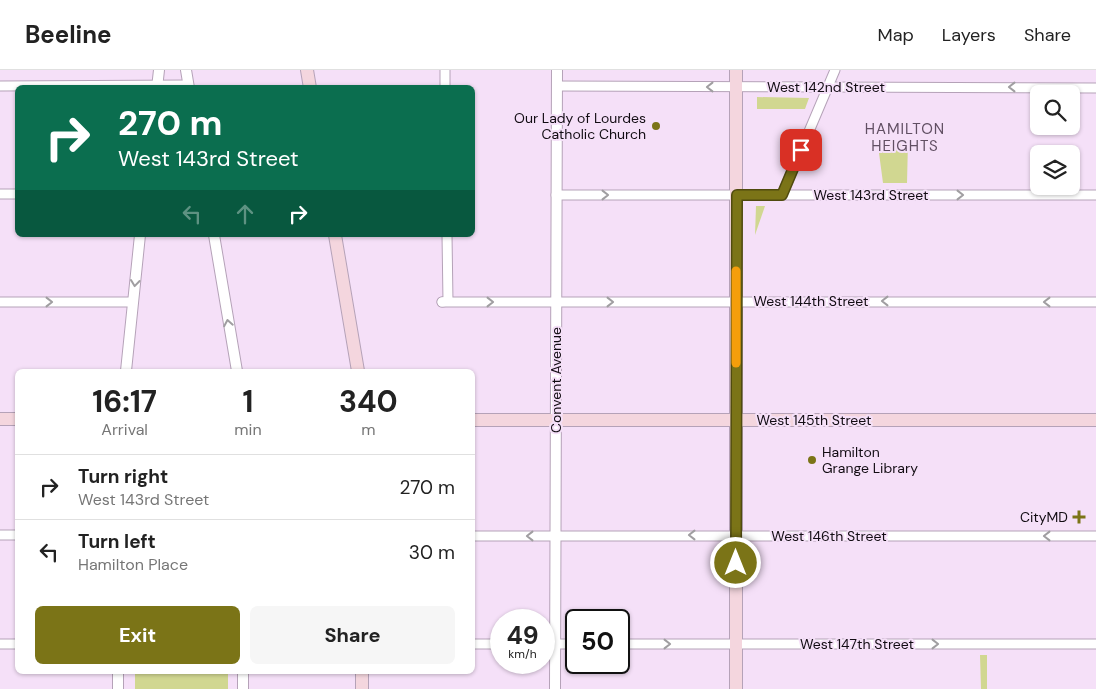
<!DOCTYPE html>
<style>
:root{--surface:#fff;--page:#f6f6f6;--text:#222;--muted:#767676;--line:#e0e0e0;--accent:#7b7417}
body{margin:0;font-family:"DM Sans",sans-serif;background:var(--page);color:var(--text);height:100vh;display:flex;flex-direction:column;font-size:19px;white-space:nowrap}
*{box-sizing:border-box;margin:0}
p{font-size:16px;color:var(--muted)}
.icon{flex:none;width:28px;height:28px;fill:none;stroke:currentColor;stroke-width:2;stroke-linecap:round;stroke-linejoin:round}
.map{position:relative;flex:1;overflow:hidden}
.panel{position:absolute;left:15px;top:299px;width:460px;height:305px;display:flex;flex-direction:column;background:var(--surface);border-radius:8px;box-shadow:0 1px 4px #0004}
.panel>*{flex:none}
.top-card{position:absolute;left:15px;top:15px;width:460px;height:152px;border-radius:8px;box-shadow:0 1px 4px #0004;background:#0b6e4f;color:#fff;overflow:hidden}
.controls{position:absolute;left:1030px;top:15px;display:grid;gap:10px}
.controls a{display:grid;place-items:center;width:50px;height:50px;border-radius:8px;background:var(--surface);box-shadow:0 1px 4px #0004;font-size:25px}
.speed{position:absolute;left:490px;top:539px;display:flex;gap:10px;font-size:25px;font-weight:700;text-align:center}
.speed>*{display:grid;place-content:center;width:65px;height:65px;border-radius:50%;background:var(--surface);box-shadow:0 1px 4px #0004;line-height:1}
.speed small{font-size:12px;font-weight:400}
.speed .limit{border:2px solid #111;border-radius:8px;background:#fff;color:#111}
.pin{position:absolute;display:grid;place-items:center;width:42px;height:42px;color:#fff;margin:-21px;border-radius:10px;box-shadow:0 2px 8px #0006}
.me{position:absolute;width:55px;margin:-28px;rotate:0deg;stroke-linejoin:round;filter:drop-shadow(0 0 4px #0008)}
.turn{display:flex;align-items:center;gap:18px;height:105px;padding:0 20px;font-size:22px}
.turn .icon{width:65px;height:65px;stroke-width:2.5}
.turn b{display:block;font-size:35px;line-height:42px}
.lanes{display:flex;align-items:center;height:48px;padding:0 20px;background:#0003;justify-content:center;gap:25px;direction:ltr}
.lanes .off{opacity:.35}
.eta{display:flex;justify-content:space-evenly;align-items:center;height:85px;text-align:center}
.eta b{font-size:30px;font-weight:700;line-height:35px}
.button{display:flex;gap:10px;margin-top:auto;padding:10px 20px}
.button a{flex:1;height:58px;border-radius:8px;background:var(--accent);color:#fff;font-size:20px;font-weight:700;line-height:58px;text-align:center}
.button a+a{background:var(--page);color:var(--text)}
ul{padding:0;list-style:none}
li{display:flex;align-items:center;gap:15px;height:65px;padding:0 20px;border-top:1px solid var(--line)}
li div{flex:1}
li b{display:block;font-size:19px}
li em{font-style:normal}
header{display:flex;align-items:center;gap:30px;box-sizing:border-box;height:70px;padding:0 25px;background:var(--surface);border-bottom:1px solid var(--line)}
header strong{font-size:24px}
nav{display:flex;gap:28px;margin-inline-start:auto;font-size:18px}
.map>svg:first-child{display:block}
.green{fill:#d1d791}
.lines{fill:none;stroke-linecap:round;stroke-linejoin:round}
.minor-casing{stroke:#b5a2b8;stroke-width:11}
.tertiary-casing{stroke:#b5a2b8;stroke-width:12}
.secondary-casing{stroke:#b5a2b8;stroke-width:14}
.minor{stroke:#fff;stroke-width:9}
.tertiary{stroke:#fff;stroke-width:10}
.secondary{stroke:#f4d6de;stroke-width:12}
.oneway{stroke:#a09ea1}
.route-casing{stroke:#504b0f;stroke-width:12}
.route{stroke:#7b7417;stroke-width:9}
.slow{stroke:#f59e0b;stroke-width:9}
.poi-dot{fill:#7b7417;stroke:#f5e0f8;stroke-width:2}
.labels{text-anchor:middle;dominant-baseline:central;stroke-width:4;stroke-linejoin:round;paint-order:stroke}
.street-label{font-size:14px;fill:#120c13;stroke:#f5e0f8}
.poi-label{font-size:14px;fill:#120c13;stroke:#f5e0f8;text-anchor:end}
.neighbourhood-label{font-size:15px;letter-spacing:1px;fill:#614f63;stroke:#f5e0f8}
</style>
<header>
<strong>Beeline</strong>
<nav><a>Map</a><a>Layers</a><a>Share</a></nav>
</header>
<div class="map">
<svg width="1096" height="619" viewBox="0 0 1096 619">
<rect width="100%" height="100%" fill="#f5e0f8"/>
<!-- green -->
<g class="green">
<path d="M757,27L809,28L805,39H757Z"/>
<path d="M882,72H908L907,113H883L879,83H882Z"/>
<path d="M756,136H765L755,165Z"/>
<path d="M980,585H987V619H981Z"/>
<rect x="135" y="601" width="93" height="18"/>
</g>
<g class="lines">
<defs>
<g id="minor">
<path d="M445,0V18"/>
<path d="M0,16L188,15"/>
<path d="M557,16L1096,18"/>
<path d="M0,124H18"/>
<path d="M556,125H1096"/>
<path d="M782,125L835,0"/>
<path d="M0,232H133"/>
<path d="M442,232H1096"/>
<path d="M442,232L448,231L447,165"/>
<path d="M0,465H18"/>
<path d="M472,466H1096"/>
<path d="M0,574H18"/>
<path d="M472,574H501"/>
<path d="M544,574H576"/>
<path d="M619,574H1096"/>
</g>
<g id="tertiary">
<path d="M186,0L189,18"/>
<path d="M157,18L159,0"/>
<path d="M214,165L237,301"/>
<path d="M126,301L140,165"/>
<path d="M118,619V601"/>
<path d="M243,619V601"/>
<path d="M555,619L557,0"/>
</g>
<g id="secondary">
<path d="M307,0L310,18"/>
<path d="M335,165L358,301"/>
<path d="M0,349H18"/>
<path d="M472,350H1096"/>
<path d="M362,619V601"/>
<path d="M736,619V0"/>
</g>
</defs>
<!-- minor casing -->
<use href="#minor" class="minor-casing"/>
<!-- tertiary casing -->
<use href="#tertiary" class="tertiary-casing"/>
<!-- secondary casing -->
<use href="#secondary" class="secondary-casing"/>
<!-- minor -->
<use href="#minor" class="minor"/>
<!-- tertiary -->
<use href="#tertiary" class="tertiary"/>
<!-- secondary -->
<use href="#secondary" class="secondary"/>
</g>
<!-- one-way arrows -->
<defs><path id="oneway-chevron" d="M-2-3.5L2.5 0L-2 3.5" fill="none" stroke-width="1.6" stroke-linecap="round" stroke-linejoin="round" transform="scale(1.25)"/></defs>
<g class="oneway">
<use href="#oneway-chevron" transform="translate(710 17) rotate(-180)"/>
<use href="#oneway-chevron" transform="translate(1012 17) rotate(-180)"/>
<use href="#oneway-chevron" transform="translate(605 125)"/>
<use href="#oneway-chevron" transform="translate(960 125)"/>
<use href="#oneway-chevron" transform="translate(135 213) rotate(97)"/>
<use href="#oneway-chevron" transform="translate(885 231) rotate(-180)"/>
<use href="#oneway-chevron" transform="translate(49 232)"/>
<use href="#oneway-chevron" transform="translate(490 232)"/>
<use href="#oneway-chevron" transform="translate(610 232)"/>
<use href="#oneway-chevron" transform="translate(1047 232) rotate(-180)"/>
<use href="#oneway-chevron" transform="translate(228 253) rotate(-100)"/>
<use href="#oneway-chevron" transform="translate(692 465) rotate(180)"/>
<use href="#oneway-chevron" transform="translate(530 466) rotate(-180)"/>
<use href="#oneway-chevron" transform="translate(1047 466) rotate(-180)"/>
<use href="#oneway-chevron" transform="translate(667 574)"/>
<use href="#oneway-chevron" transform="translate(935 574)"/>
</g>
<g class="lines">
<defs>
<path id="route" d="M736,493L737,125H782L801,80"/>
</defs>
<!-- route casing -->
<use href="#route" class="route-casing"/>
<!-- route -->
<use href="#route" class="route"/>
<!-- slow -->
<path class="slow" d="M736,201V293"/>
</g>
<!-- markers -->
<g class="poi-dot">
<circle cx="656" cy="56" r="5"/>
<circle cx="812" cy="390" r="5"/>
<path d="M1076.5 439.5h5v5h5v5h-5v5h-5v-5h-5v-5h5z"/>
</g>
<g class="labels">
<!-- street labels -->
<g class="street-label">
<text x="826" y="17">West 142nd Street</text>
<text x="871" y="125">West 143rd Street</text>
<text x="811" y="231">West 144th Street</text>
<text transform="translate(556 310) rotate(-90)">Convent Avenue</text>
<text x="814" y="350">West 145th Street</text>
<text x="829" y="466">West 146th Street</text>
<text x="857" y="574">West 147th Street</text>
</g>
<!-- poi labels -->
<g class="poi-label">
<text x="646" y="48">Our Lady of Lourdes<tspan x="646" dy="16">Catholic Church</tspan></text>
<text x="822" y="382" text-anchor="start">Hamilton<tspan x="822" dy="16">Grange Library</tspan></text>
<text x="1068" y="447">CityMD</text>
</g>
<!-- neighbourhood labels -->
<g class="neighbourhood-label">
<text x="905" y="59">HAMILTON<tspan x="905" dy="17">HEIGHTS</tspan></text>
</g>
</g>
</svg>
<div class="controls">
<a><svg class="icon" aria-label="search" viewBox="0 0 24 24"><circle cx="10" cy="10" r="6"/><path d="M15 15l6 6"/></svg></a>
<a><svg class="icon" aria-label="layers" viewBox="0 0 24 24"><path d="M12 4l9 5-9 5-9-5zM3 14l9 5 9-5"/></svg></a>
</div>
<div class="speed"><div>49<small>km/h</small></div><div class="limit">50</div></div>
<div class="pin" style="left:801px;top:80px;background:#d93025"><svg class="icon" aria-label="arrive" viewBox="0 0 24 24"><path d="M6 21V4h12l-3 4 3 4H6"/></svg></div>
<svg class="me" style="left:736px;top:493px" viewBox="-20 -20 40 40"><circle r="17" fill="#7b7417" stroke="#fff" stroke-width="3"/><path d="M0-11L8 9 0 5-8 9z" fill="#fff"/></svg>
<div class="top-card">
<div class="turn"><svg class="icon" aria-label="right" viewBox="0 0 24 24"><path d="M7 20v-9h11M14 6l5 5-5 5"/></svg><div><b>270 m</b>West 143rd Street</div></div>
<div class="lanes"><svg class="icon off" aria-label="left" viewBox="0 0 24 24"><path d="M17 20v-9H6M10 6l-5 5 5 5"/></svg><svg class="icon off" aria-label="ahead" viewBox="0 0 24 24"><path d="M12 20V5M6 11l6-6 6 6"/></svg><svg class="icon" aria-label="right" viewBox="0 0 24 24"><path d="M7 20v-9h11M14 6l5 5-5 5"/></svg></div>
</div>
<section class="panel">
<div class="eta">
<div><b>16:17</b><p>Arrival</p></div>
<div><b>1</b><p>min</p></div>
<div><b>340</b><p>m</p></div>
</div>
<ul>
<li><svg class="icon" aria-label="right" viewBox="0 0 24 24"><path d="M7 20v-9h11M14 6l5 5-5 5"/></svg><div><b>Turn right</b><p>West 143rd Street</p></div><em>270 m</em></li>
<li><svg class="icon" aria-label="left" viewBox="0 0 24 24"><path d="M17 20v-9H6M10 6l-5 5 5 5"/></svg><div><b>Turn left</b><p>Hamilton Place</p></div><em>30 m</em></li>
</ul>
<div class="button"><a>Exit</a><a>Share</a></div>
</section>
</div>
